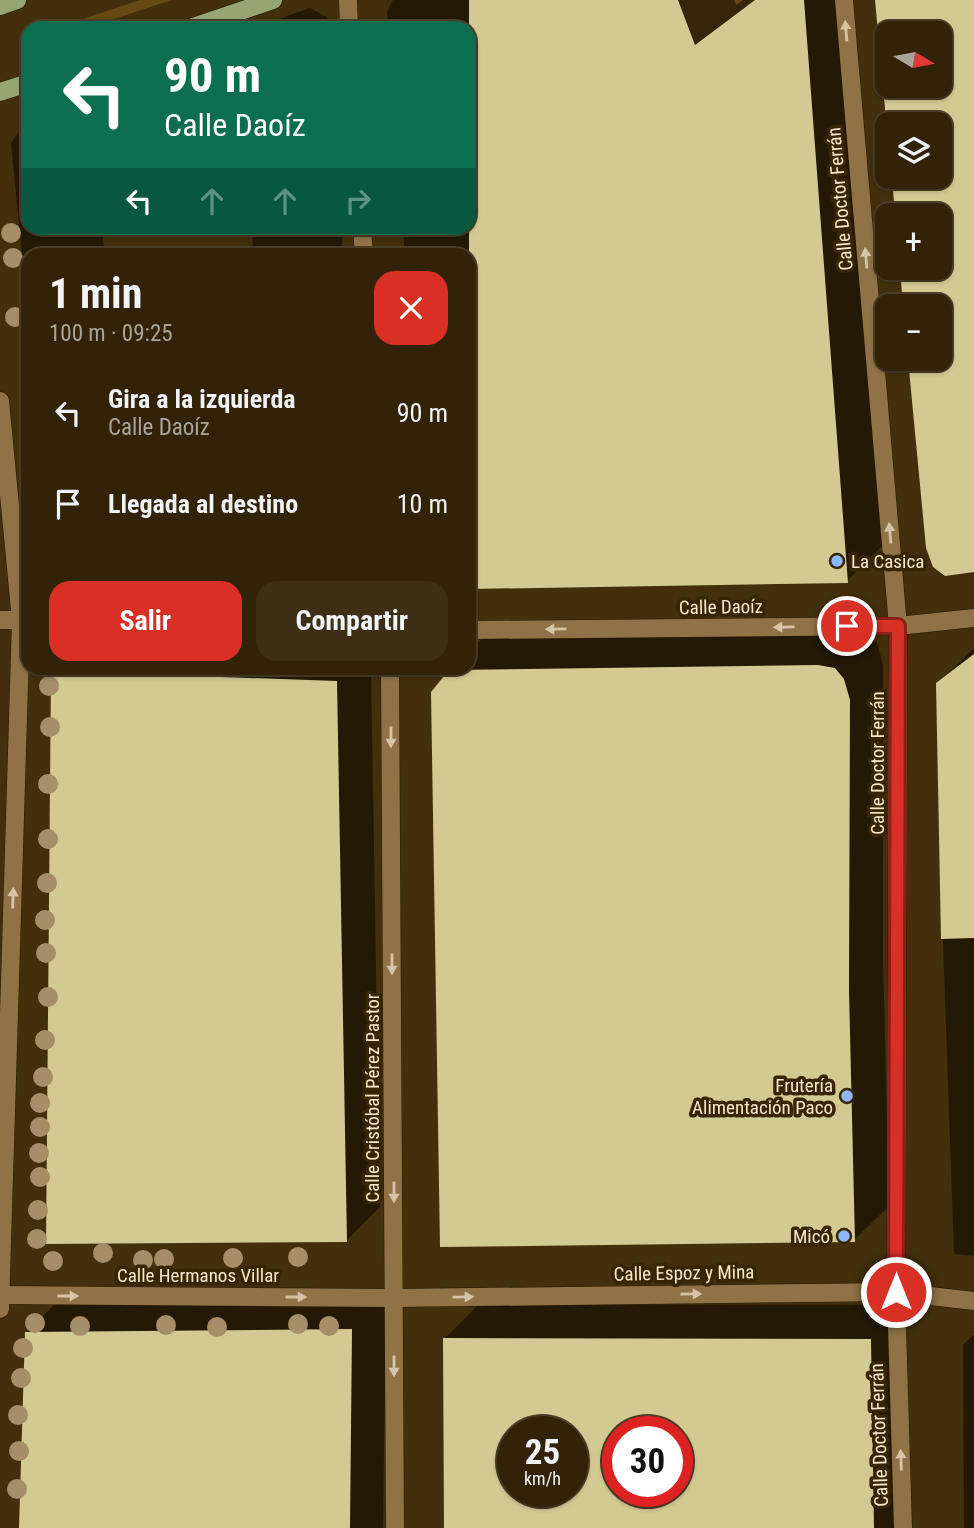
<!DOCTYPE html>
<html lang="es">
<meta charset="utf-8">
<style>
:root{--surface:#322308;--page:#3d2f16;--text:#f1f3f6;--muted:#a8a49c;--line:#4d4029;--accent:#d93025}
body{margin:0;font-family:"Roboto Condensed",sans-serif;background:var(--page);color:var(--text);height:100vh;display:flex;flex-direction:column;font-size:26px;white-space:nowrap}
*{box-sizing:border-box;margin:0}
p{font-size:23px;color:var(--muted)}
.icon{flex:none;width:38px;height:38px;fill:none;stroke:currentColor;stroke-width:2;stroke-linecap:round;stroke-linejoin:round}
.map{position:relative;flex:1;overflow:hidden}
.side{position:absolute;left:21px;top:248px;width:455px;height:427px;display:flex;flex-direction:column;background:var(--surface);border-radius:21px;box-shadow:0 2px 5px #0004,0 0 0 2px var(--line)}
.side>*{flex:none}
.banner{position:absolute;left:21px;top:21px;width:455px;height:214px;border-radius:21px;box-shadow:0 2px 5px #0004,0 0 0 2px var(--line);background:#0b6e4f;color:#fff;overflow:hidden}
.needle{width:46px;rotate:100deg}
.fabs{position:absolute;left:875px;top:21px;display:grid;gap:14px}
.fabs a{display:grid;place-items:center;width:77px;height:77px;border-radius:14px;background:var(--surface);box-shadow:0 2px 5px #0004,0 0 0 2px var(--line);font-size:35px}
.speed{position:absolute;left:497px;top:1416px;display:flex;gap:14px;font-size:35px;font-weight:700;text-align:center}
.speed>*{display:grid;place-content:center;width:91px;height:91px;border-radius:50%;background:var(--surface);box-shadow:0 2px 5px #0004,0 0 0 2px var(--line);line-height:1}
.speed small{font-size:18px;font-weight:400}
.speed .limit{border:10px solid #d22;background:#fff;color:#111}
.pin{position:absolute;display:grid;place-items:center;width:60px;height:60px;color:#fff;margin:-30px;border:4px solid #fff;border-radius:50%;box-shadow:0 2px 7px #0007}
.me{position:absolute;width:77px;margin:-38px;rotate:0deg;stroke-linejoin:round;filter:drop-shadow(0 0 5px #0008)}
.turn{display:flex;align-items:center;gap:24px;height:147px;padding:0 28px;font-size:32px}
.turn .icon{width:91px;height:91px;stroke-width:2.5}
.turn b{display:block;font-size:49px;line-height:60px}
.lanes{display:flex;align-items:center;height:66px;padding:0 28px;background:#0003;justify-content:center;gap:35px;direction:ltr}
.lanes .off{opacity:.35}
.round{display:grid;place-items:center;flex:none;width:74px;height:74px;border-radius:21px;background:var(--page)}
.head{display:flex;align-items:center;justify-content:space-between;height:119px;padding:0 28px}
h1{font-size:42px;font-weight:700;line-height:52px}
.cta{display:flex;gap:14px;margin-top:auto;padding:14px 28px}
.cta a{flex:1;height:80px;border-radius:21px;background:var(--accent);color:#fff;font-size:28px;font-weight:700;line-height:80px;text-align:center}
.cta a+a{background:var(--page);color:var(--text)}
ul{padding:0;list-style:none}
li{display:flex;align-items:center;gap:21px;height:91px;padding:0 28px}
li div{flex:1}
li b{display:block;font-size:26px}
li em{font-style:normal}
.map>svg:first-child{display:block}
.green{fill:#674a13}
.shadow{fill:#0007;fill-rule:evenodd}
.building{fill:#d2c993;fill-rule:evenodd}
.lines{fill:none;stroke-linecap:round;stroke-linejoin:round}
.street-casing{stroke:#251802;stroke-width:19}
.primary-casing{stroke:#251802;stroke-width:19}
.street{stroke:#8f7346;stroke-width:18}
.primary{stroke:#96a571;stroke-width:18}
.tree{fill:#a58e68}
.oneway{fill:#d7c4a6}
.route-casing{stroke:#8d1f18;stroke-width:18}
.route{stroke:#d93025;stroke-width:12}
.poi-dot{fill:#8db9fc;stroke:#382501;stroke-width:2.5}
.labels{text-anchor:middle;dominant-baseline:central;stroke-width:7;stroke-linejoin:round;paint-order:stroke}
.street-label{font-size:19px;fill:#f6e7cf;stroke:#382501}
.poi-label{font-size:19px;fill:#f6e7cf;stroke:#382501;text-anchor:end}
</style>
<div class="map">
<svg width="974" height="1528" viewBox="0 0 974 1528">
<rect width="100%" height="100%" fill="#432f0b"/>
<!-- green -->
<g class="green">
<path d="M140,0H172L86,28H56Z"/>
<path d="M678,0H755L695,44Z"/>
</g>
<!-- shadow -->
<g class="shadow">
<path d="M393,0H734L736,5L743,0H848L888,540L847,581L469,587V256H405L403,228H469V28H388L387,11Z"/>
<path d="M877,0H974V572L946,574L927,548L910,359H940V306H905L901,268H940V215H897L893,177H940V124H888ZM887,33H940V86H887Z"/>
<path d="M310,8L327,17L328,28H253Z"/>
<path d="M28,118V228H102L105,256H28V316L11,143Z"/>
<path d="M252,228H341L343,256H253Z"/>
<path d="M869,635L878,645L883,666V956L889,1206L854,1240L433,693L452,668H469V652L485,636Z"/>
<path d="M974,648V1256L954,1254L938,801V684Z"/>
<path d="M56,668H371L380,1207L346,1241L53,672Z"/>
<path d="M386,1295L383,1528H21L26,1333L60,1299Z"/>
<path d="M479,1304L904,1305L907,1528H445V1338ZM513,1432H572V1491H513ZM618,1432H677V1491H618Z"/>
<path d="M974,1334V1528H964L963,1345Z"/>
</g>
<!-- building -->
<g class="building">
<path d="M469,0H678L695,45L755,0H804L848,583L469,589Z"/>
<path d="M875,0H974V572L945,576L933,567L926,548L908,359H940V306H903L900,268H940V215H895L892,177H940V124H887V130ZM887,33H940V86H887Z"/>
<path d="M974,654V938L941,939L936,683Z"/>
<path d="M818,665L835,668L844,679L850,700L849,991L855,1242L440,1247L431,692L449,670Z"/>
<path d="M51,671L337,681L347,1242L46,1244Z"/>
<path d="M352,1329L350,1528H19L25,1332Z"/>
<path d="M443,1338L871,1339L874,1528H444ZM513,1432H572V1491H513ZM618,1432H677V1491H618Z"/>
</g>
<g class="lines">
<defs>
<g id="street">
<path d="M348,0L349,28"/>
<path d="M844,0L898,626L896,1292L903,1528"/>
<path d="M362,228L364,256"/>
<path d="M0,401L21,620L0,1309"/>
<path d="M0,620H28"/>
<path d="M469,630L898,626L974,618"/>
<path d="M390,668L395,1528"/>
<path d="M0,1295L395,1298L896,1292L974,1301"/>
</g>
<g id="primary">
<path d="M0,6L17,0"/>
<path d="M190,28L273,0"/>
<path d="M0,92L28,83"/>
</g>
</defs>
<!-- street casing -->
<use href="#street" class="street-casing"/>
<!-- primary casing -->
<use href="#primary" class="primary-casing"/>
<!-- street -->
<use href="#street" class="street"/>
<!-- primary -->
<use href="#primary" class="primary"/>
</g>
<!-- trees -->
<g class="tree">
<circle cx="11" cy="233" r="10"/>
<circle cx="13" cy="258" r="10"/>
<circle cx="15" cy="317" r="10"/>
<circle cx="49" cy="686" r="10"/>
<circle cx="50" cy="727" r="10"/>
<circle cx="48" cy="784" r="10"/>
<circle cx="48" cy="839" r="10"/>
<circle cx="47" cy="883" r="10"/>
<circle cx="45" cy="920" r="10"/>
<circle cx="46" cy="953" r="10"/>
<circle cx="48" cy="997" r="10"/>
<circle cx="45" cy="1040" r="10"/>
<circle cx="43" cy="1077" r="10"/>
<circle cx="40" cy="1103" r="10"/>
<circle cx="40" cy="1127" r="10"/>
<circle cx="39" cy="1153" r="10"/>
<circle cx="40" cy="1177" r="10"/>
<circle cx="38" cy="1210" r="10"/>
<circle cx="37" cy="1239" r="10"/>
<circle cx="103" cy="1253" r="10"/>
<circle cx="298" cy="1257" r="10"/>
<circle cx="233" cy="1258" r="10"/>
<circle cx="164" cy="1259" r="10"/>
<circle cx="143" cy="1260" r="10"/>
<circle cx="53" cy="1261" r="10"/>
<circle cx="35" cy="1323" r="10"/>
<circle cx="298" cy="1324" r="10"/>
<circle cx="166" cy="1325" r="10"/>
<circle cx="80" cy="1326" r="10"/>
<circle cx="329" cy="1326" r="10"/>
<circle cx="217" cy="1327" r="10"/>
<circle cx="23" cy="1348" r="10"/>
<circle cx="21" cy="1378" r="10"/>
<circle cx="18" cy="1415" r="10"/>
<circle cx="19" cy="1451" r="10"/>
<circle cx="17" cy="1489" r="10"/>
</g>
<!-- one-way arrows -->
<defs><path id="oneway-solid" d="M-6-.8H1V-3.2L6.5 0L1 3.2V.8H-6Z" transform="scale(1.75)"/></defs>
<g class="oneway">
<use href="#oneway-solid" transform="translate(846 31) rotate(-95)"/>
<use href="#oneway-solid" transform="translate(866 258) rotate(-95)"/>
<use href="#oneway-solid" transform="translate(890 533) rotate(-95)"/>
<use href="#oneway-solid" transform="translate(784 627) rotate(179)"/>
<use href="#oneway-solid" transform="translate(556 629) rotate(179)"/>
<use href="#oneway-solid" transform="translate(391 737) rotate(90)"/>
<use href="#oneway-solid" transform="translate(13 898) rotate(-88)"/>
<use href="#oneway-solid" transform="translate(392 964) rotate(90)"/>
<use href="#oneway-solid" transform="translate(394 1192) rotate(90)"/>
<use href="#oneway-solid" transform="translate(691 1294) rotate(-1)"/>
<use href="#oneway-solid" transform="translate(68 1296)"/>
<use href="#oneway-solid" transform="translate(296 1297)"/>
<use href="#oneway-solid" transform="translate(463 1297) rotate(-1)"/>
<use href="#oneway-solid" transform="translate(394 1366) rotate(90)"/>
<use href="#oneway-solid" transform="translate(901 1460) rotate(-92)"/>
</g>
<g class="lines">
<defs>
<path id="route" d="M847,626H898L896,1292"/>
</defs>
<!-- route casing -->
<use href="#route" class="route-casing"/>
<!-- route -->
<use href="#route" class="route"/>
</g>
<!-- markers -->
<g class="poi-dot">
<circle cx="837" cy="561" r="7"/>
<circle cx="847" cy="1096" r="7"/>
<circle cx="844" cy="1236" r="7"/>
</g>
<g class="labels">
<!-- street labels -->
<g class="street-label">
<text transform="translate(840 199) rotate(-95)">Calle Doctor Ferrán</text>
<text transform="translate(721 607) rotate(-1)">Calle Daoíz</text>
<text transform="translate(877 763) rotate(-90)">Calle Doctor Ferrán</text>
<text transform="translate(372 1098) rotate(-90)">Calle Cristóbal Pérez Pastor</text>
<text transform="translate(684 1273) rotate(-1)">Calle Espoz y Mina</text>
<text x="198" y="1275">Calle Hermanos Villar</text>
<text transform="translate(879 1435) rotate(-92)">Calle Doctor Ferrán</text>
</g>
<!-- poi labels -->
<g class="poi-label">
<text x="851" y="561" text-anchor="start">La Casica</text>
<text x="833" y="1085">Frutería<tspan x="833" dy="22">Alimentación Paco</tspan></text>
<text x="830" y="1236">Micó</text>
</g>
</g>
</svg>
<div class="fabs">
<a><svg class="needle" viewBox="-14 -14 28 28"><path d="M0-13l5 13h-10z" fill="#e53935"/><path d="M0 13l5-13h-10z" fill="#a8a49c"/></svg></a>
<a><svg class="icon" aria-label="layers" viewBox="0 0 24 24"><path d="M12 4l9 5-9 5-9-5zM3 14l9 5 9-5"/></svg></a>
<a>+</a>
<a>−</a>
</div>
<div class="speed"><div>25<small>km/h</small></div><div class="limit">30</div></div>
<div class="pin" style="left:847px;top:626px;background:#d93025"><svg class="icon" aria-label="arrive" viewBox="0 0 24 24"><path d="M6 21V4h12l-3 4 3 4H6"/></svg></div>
<svg class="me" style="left:896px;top:1292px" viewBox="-20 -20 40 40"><circle r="17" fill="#d93025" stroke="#fff" stroke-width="3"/><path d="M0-11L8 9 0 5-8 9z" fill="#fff"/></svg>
<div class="banner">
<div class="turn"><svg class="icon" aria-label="left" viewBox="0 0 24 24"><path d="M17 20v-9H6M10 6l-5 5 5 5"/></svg><div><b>90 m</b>Calle Daoíz</div></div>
<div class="lanes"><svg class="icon" aria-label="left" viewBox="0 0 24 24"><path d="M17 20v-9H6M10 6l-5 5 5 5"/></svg><svg class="icon off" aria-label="ahead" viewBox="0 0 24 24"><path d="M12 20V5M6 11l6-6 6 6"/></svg><svg class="icon off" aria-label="ahead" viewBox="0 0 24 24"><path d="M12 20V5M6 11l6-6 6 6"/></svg><svg class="icon off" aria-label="right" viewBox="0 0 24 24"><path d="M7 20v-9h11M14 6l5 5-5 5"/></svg></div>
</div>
<section class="side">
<div class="head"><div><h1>1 min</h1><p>100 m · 09:25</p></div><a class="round" style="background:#d93025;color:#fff"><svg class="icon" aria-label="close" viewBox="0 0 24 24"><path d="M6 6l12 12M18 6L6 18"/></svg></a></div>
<ul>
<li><svg class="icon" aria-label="left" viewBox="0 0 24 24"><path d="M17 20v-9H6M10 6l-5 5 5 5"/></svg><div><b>Gira a la izquierda</b><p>Calle Daoíz</p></div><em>90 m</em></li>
<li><svg class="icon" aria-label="arrive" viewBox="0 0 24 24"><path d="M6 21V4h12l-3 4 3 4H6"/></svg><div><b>Llegada al destino</b></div><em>10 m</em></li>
</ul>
<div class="cta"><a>Salir</a><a>Compartir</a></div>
</section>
</div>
